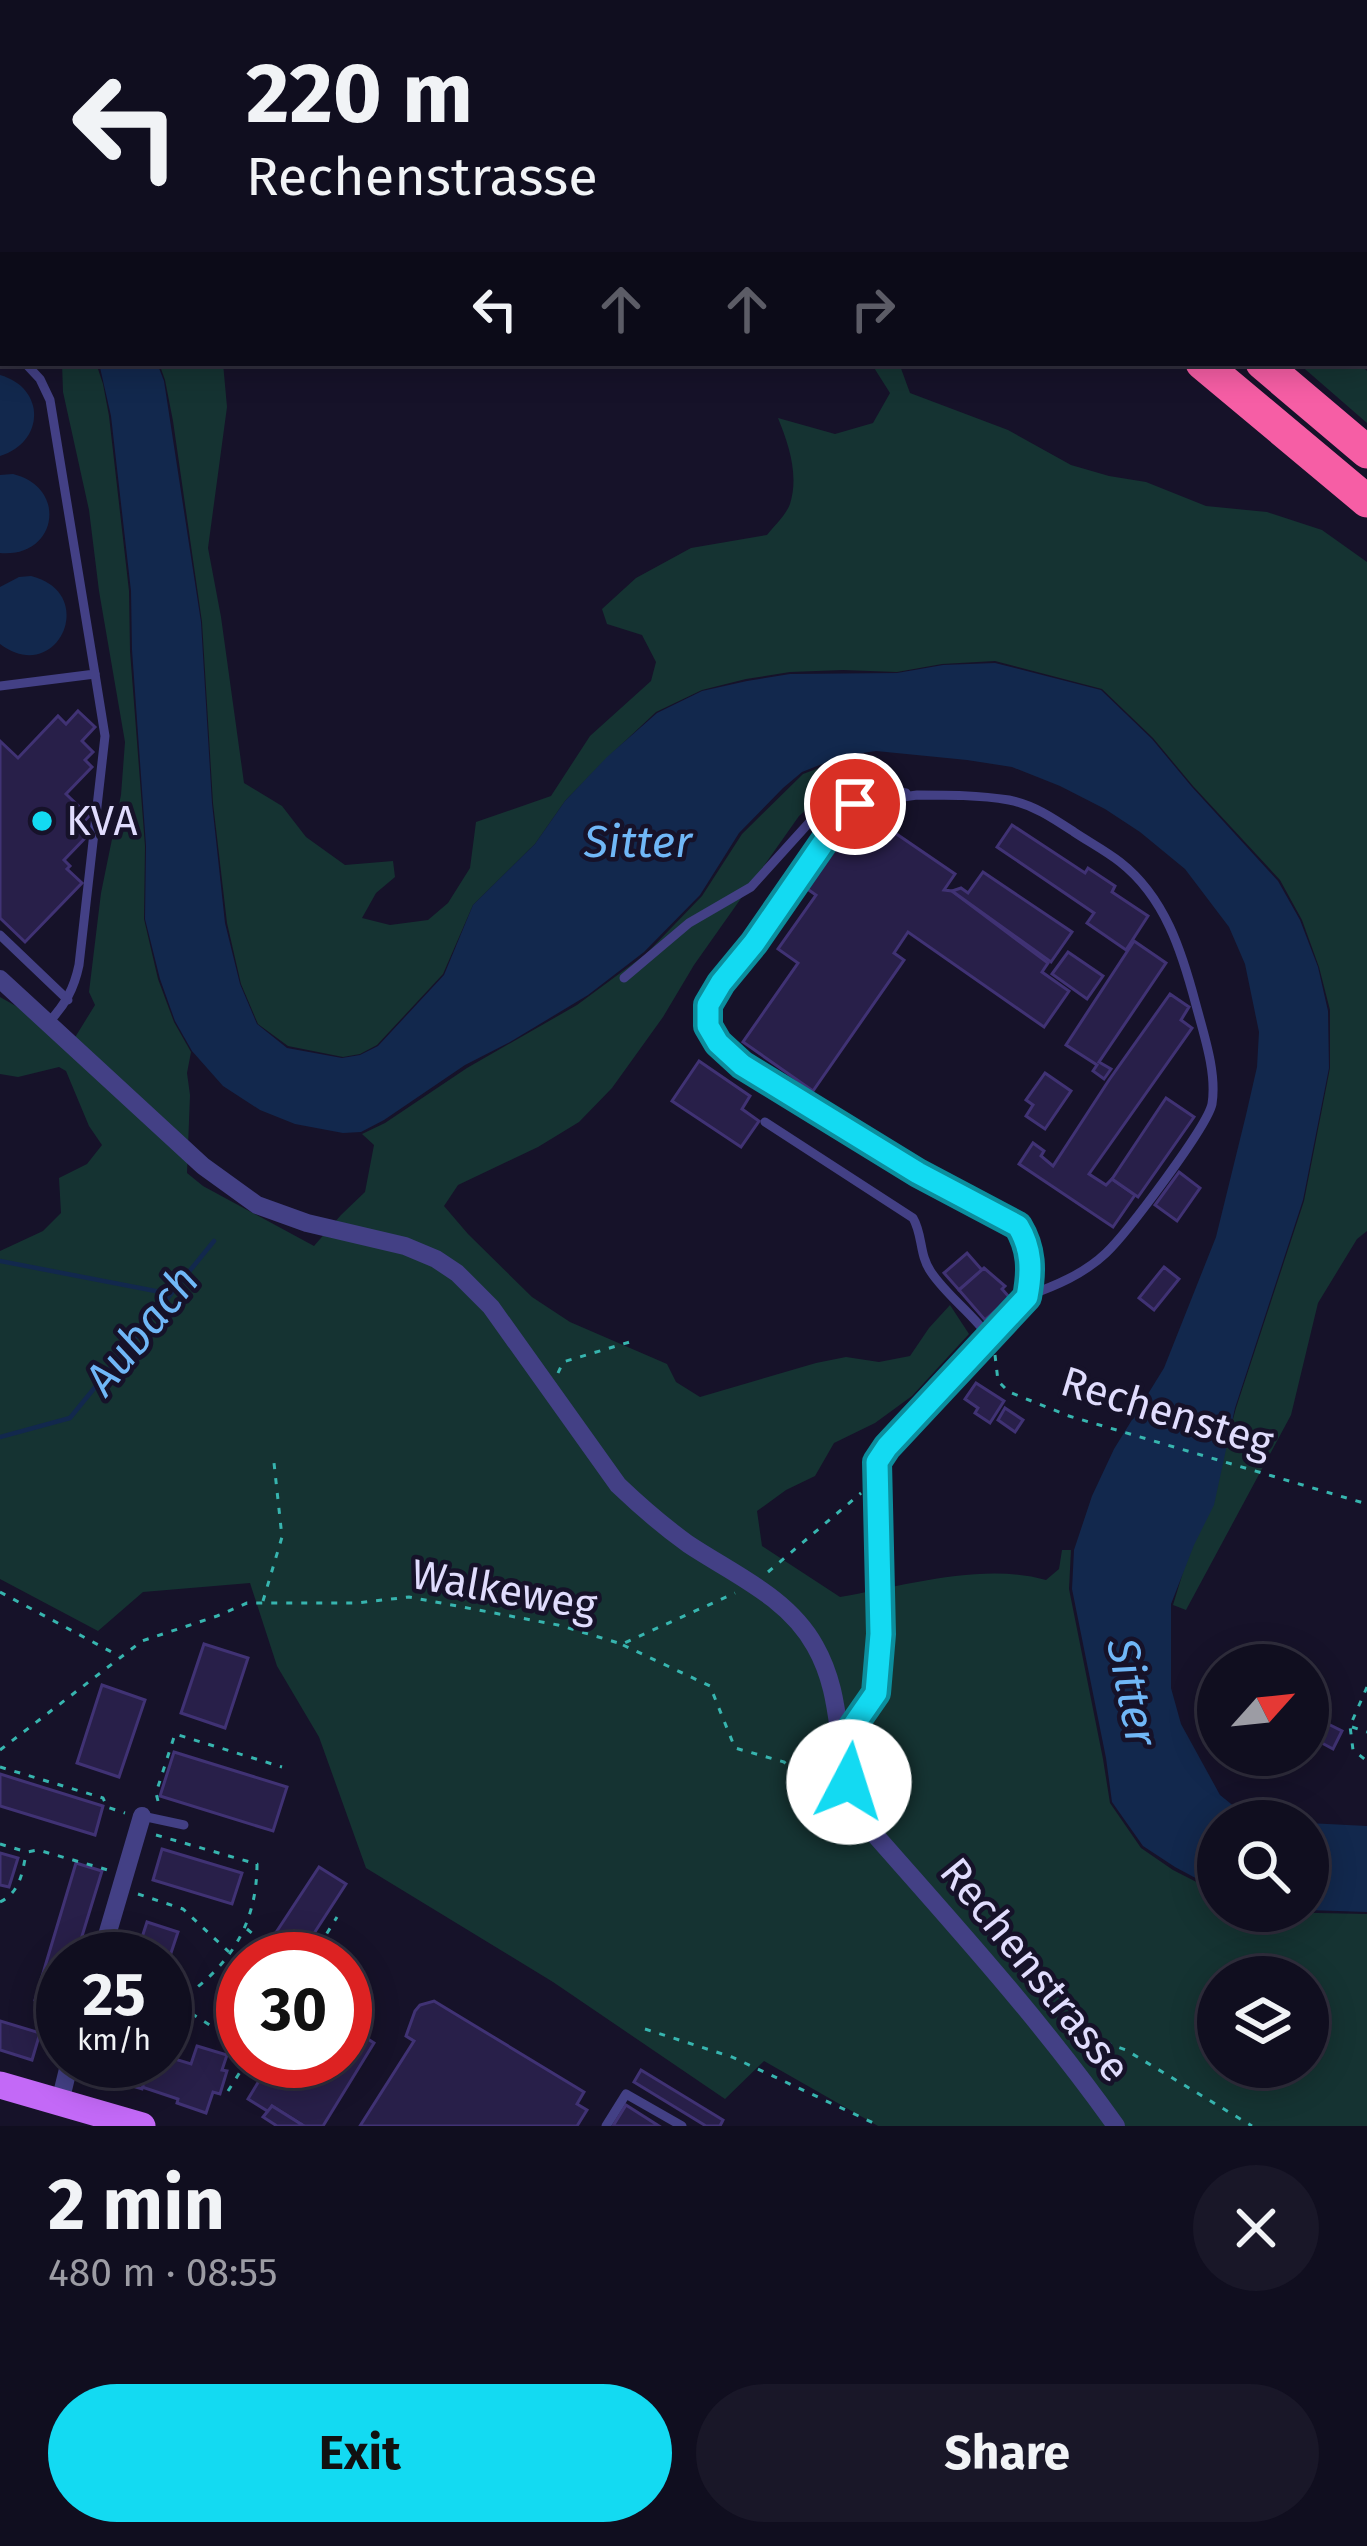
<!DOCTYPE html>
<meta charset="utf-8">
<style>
:root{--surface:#100e1f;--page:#191728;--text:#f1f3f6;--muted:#9c9ca4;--line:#302e3d;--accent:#13daf2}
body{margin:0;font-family:"Fira Sans",sans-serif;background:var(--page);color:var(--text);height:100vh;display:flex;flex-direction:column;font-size:45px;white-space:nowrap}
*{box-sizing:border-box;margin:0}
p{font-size:39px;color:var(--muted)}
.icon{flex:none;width:66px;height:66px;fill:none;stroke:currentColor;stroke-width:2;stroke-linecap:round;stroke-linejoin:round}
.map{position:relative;height:2126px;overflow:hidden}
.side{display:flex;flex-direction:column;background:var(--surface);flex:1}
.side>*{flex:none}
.banner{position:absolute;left:0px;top:0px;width:1368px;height:366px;box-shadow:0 6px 30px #0003,0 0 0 3px var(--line);background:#100e1f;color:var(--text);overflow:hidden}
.needle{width:78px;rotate:63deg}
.controls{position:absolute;left:1197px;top:1644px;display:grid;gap:24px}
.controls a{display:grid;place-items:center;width:132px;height:132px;border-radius:50%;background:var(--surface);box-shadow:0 6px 30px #0003,0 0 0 3px var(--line);font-size:60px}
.speed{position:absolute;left:36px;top:1932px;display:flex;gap:24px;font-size:60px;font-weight:700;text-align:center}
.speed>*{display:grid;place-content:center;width:156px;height:156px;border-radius:50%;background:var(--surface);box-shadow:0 6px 30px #0003,0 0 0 3px var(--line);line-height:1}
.speed small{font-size:30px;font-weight:400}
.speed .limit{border:18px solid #d22;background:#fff;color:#111}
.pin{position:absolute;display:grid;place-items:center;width:102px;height:102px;color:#fff;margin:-51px;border:6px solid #fff;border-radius:50%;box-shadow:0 3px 12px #0007}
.me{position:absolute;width:132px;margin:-66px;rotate:5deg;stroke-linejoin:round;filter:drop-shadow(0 0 9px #0008)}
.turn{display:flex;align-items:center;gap:42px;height:252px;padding:0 48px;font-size:54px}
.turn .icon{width:156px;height:156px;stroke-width:2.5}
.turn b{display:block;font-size:84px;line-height:102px}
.lanes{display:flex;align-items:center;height:114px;padding:0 48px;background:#0003;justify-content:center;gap:60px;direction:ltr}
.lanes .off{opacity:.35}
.round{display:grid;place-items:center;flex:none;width:126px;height:126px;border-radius:63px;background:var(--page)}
.summary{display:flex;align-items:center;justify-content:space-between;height:204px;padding:0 48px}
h1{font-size:72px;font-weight:700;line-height:90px}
.primary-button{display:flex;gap:24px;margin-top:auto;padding:24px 48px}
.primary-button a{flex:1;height:138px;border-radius:72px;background:var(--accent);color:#111;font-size:48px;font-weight:700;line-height:138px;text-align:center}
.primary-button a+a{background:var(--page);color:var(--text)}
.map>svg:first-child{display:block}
.green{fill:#153332;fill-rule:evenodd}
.water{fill:#12284d}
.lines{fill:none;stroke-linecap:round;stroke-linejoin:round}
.stream{stroke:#12284d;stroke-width:4.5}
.building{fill:#281f49;stroke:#403274;stroke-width:3}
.path{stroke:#37b5af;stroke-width:3;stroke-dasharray:6 9;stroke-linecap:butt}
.service{stroke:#434085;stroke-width:9}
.minor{stroke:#434085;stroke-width:18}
.primary{stroke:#c369f7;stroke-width:27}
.motorway{stroke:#f65ea5;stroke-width:33}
.route-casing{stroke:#0c8e9d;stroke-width:30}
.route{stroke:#13daf2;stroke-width:21}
.poi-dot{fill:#13daf2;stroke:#161229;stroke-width:4.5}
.labels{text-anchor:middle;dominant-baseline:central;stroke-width:9;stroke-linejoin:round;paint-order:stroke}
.poi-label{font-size:42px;fill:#e0dcfd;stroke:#161229;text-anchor:start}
.street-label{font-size:42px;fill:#e0dcfd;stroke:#161229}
.water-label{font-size:45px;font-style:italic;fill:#70b7f7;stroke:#161229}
</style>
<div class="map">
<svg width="1367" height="2126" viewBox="0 0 1367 2126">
<rect width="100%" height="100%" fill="#161229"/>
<!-- green -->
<g class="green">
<path d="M0,0H184L182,3H3V110L0,107Z"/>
<path d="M862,0H1367V132L1365,3H867Z"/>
<path d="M62,363H96L103,384L109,416L129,591L130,651L145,846L144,919L158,979L174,1022L191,1052L187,1073L190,1095L187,1173L203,1186L314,1246L341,1215L365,1192L374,1145L362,1134L385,1123L467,1068L577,1005L646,954L702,896L742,834L803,774L843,759L877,756L844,776L799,816L694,965L663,1017L612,1088L579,1122L538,1147L458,1185L444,1206L468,1234L532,1297L570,1322L667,1364L676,1382L700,1397L816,1363L846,1357L879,1362L910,1356L929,1328L950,1305L969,1334L912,1396L875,1423L834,1443L815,1476L786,1490L757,1511L762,1546L840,1597C904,1586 983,1562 1046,1580L1059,1569L1062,1550H1071L1069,1589L1103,1759L1110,1803L1141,1848L1173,1870L1218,1893V1911L1367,1914V2126H878L764,2061L725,2099L553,1982L366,1868L319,1737L277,1666L250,1583L143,1592L98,1631L0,1579V1251L43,1231L61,1213L59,1178L87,1164L102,1145L89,1126L66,1071L59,1067L18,1077L0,1074V997L74,1039L95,1005L89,992L101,893L121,795L125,742L99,591L89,510L63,392ZM1218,1977H1308V2067H1218Z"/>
<path d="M159,363H223L227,407L208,548L221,617L244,783L282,806L306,837L345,865L393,861L395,877L376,893L362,918L390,925L428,920L448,903L470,868L476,822L551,796L590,736L651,681L656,662L642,635L607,624L602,609L636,578L691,548L767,535C774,526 786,515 790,504C799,475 789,445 778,418L835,434L873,423L890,393L871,363H899L910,393L1008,430L1071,465L1109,476L1146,482L1206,506L1267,512L1322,530L1367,562V1231L1357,1239L1318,1303L1291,1415L1186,1610L1173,1605L1191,1546L1216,1483L1236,1408L1304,1201L1330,1068V1010L1319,967L1302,920L1280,880L1193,786L1153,738L1102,689L995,661L942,664L897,672L843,670L790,672L746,679L702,690L656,712L607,758L565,801L535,844L473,905L443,974L377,1045L360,1054L343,1057L288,1046L258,1024L241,984L227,923L213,803L202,622L173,421L165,380Z"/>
<path d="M1298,363H1359L1367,371V423Z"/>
</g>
<!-- water -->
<g class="water">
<path d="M99,363H157L164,381L201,622L212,803L225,923L240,984L257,1024L287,1048L342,1058L360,1055L378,1046L444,975L473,905L535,844L565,801L607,757L657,713L702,691L747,681L790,674L897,673L943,665L995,663L1101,690L1152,739L1192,787L1278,881L1300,920L1318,967L1328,1011L1329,1068L1303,1200L1235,1408L1214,1505L1194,1545L1171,1604V1688L1181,1724L1220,1795L1246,1816L1264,1821H1218V1890L1175,1867L1143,1846L1112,1802L1106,1758L1072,1589L1074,1550L1092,1496L1114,1449L1164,1368L1216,1237L1246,1115L1257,1067L1259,1032L1245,964L1229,927L1185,869L1140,832L1105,809L1060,786L1012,767L967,760L876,751L842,756L802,772L783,788L739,833L700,895L644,952L588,995L510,1042L465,1065L384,1120L361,1132L343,1133L295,1124L260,1110L223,1086L192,1051L175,1021L160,979L145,919L146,846L132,650L131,591L111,416Z"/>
<path d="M0,375C46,388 45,442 0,456Z"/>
<path d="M13,474C69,488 57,558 0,553V475Z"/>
<path d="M31,576C100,593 57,687 0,644V587L19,577Z"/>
<path d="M1308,1823L1367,1826V1912L1308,1910Z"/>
</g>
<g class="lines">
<!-- stream -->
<g class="stream">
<path d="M0,1261L171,1294"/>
<path d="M0,1437L70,1418L214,1241"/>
</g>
</g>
<!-- building -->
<g class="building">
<path d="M78,711L95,727L82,741L93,752L85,760L92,767L66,794L89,816L79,827L88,835L64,860L70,866L67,869L82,883L25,942L0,918V741L18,758L58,716L66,724Z"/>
<path d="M860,809L955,874L944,890L952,891L1048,963L1042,972L1069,991L1044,1027L908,932L894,953L904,960L813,1091L743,1042L798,963L778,949L816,895L806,888Z"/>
<path d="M1012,825L1085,873L1088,868L1115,886L1112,892L1148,916L1126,950L1087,923L1094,913L997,847Z"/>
<path d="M983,872L1072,932L1051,962L952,891L961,888L968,893Z"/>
<path d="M1134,941L1166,963L1099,1062L1111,1069L1104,1079L1093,1071L1097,1065L1066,1045Z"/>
<path d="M1068,952L1103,976L1087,999L1052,974Z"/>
<path d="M1170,994L1189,1007L1181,1020L1192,1028L1089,1174L1106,1185L1112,1179L1135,1195L1113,1227L1019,1164L1033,1143L1044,1151L1041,1156L1053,1166L1109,1080Z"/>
<path d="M699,1061L750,1096L742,1109L759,1121L741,1147L672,1101Z"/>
<path d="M1045,1073L1071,1091L1045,1129L1026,1116L1033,1105L1026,1100Z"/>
<path d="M1166,1098L1194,1117L1138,1197L1112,1179Z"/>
<path d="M1179,1172L1200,1188L1177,1221L1155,1205Z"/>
<path d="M967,1253L982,1270L959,1290L944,1273Z"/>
<path d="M1164,1267L1179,1279L1154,1310L1139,1298Z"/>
<path d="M984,1268L1005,1286L1002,1289L1010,1298L985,1320L959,1290Z"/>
<path d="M976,1383L1004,1401L990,1423L975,1413L978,1408L965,1399Z"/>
<path d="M1005,1408L1023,1420L1015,1432L998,1420Z"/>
<path d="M204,1644L248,1658L225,1728L181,1713Z"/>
<path d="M102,1685L145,1700L119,1777L77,1763Z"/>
<path d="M1318,1719L1342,1731L1333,1749L1309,1736Z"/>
<path d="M174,1752L287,1787L273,1831L160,1796Z"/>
<path d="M0,1774L103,1806L95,1835L0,1806Z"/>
<path d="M162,1849L242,1873L232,1904L153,1880Z"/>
<path d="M0,1853L18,1858L9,1887L0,1885Z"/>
<path d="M76,1863L102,1871L75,1959H63L61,2008L35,2000Z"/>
<path d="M319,1867L346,1884L300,1955L273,1937Z"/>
<path d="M147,1922L178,1932L165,1971V1959H135Z"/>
<path d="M243,1989V2034L223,2020Z"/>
<path d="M434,2001L584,2092L577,2104L587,2110L577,2126H360L414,2041L406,2036L415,2011L420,2005Z"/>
<path d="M0,2021L40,2033L32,2060L0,2050Z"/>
<path d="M345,2024L374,2043L323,2126H304L272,2106L269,2112L248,2099L271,2061H345Z"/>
<path d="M197,2046L227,2055L222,2070L227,2071L220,2094L213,2092L206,2113L177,2103L178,2099L142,2087L150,2061H165V2056L191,2064Z"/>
<path d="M103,2061H150L142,2089L98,2076Z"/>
<path d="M641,2070L723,2120L720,2126H706L634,2082Z"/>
<path d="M626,2105L659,2126H613Z"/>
<path d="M272,2106L304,2126H277L263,2117Z"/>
</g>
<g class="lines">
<!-- path -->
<g class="path">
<path d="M189,0L196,3"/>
<path d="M1110,3L1113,0"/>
<path d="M995,1355L998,1381L1009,1392L1069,1416L1367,1504"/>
<path d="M558,1373L563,1362L633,1341"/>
<path d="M768,1572L861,1493"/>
<path d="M0,1592L119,1656"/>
<path d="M263,1601L282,1537L274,1463"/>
<path d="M623,1645L710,1686L735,1748L784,1762L811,1785L828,1784"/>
<path d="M1367,1687L1350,1726L1353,1750L1367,1761"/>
<path d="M1352,1727L1367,1732"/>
<path d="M0,1750L142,1641L217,1616L247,1603H357L409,1597L558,1625L622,1644L735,1593"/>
<path d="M0,1767L103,1798L107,1807L125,1813"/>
<path d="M158,1801L156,1793L175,1734L282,1767"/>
<path d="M156,1835L257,1864C257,1927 227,1970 175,2003"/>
<path d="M0,1844L27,1852L38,1850L108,1870"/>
<path d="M138,1894L183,1909L229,1952"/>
<path d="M0,1902C20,1892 22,1874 26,1854"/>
<path d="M247,1929L283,1959"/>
<path d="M311,1959L337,1917"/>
<path d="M165,2000L175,2003L243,2046"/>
<path d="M1063,2027L1126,2050L1252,2126"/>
<path d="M645,2029L732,2057L880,2126"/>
<path d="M228,2091L247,2061"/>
</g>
<!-- service -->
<g class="service">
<path d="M537,0L541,3"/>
<path d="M0,354L3,355"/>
<path d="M0,686L95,674L50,400L40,379L25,363"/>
<path d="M917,795C948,795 979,795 1009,800C1034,805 1053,818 1074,832C1089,842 1106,851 1120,862C1165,897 1182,952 1196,1005C1204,1035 1217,1073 1212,1104C1207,1127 1127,1233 1106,1253C1084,1274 1055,1286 1027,1296C1032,1270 1032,1249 1018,1226L918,1173L742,1065L718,1043L708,1026V1005L721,983L755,943L839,820L855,804Z"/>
<path d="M0,935L68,1000"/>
<path d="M624,978L689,923L751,887L845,783L906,793"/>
<path d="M48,1023C65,1005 74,989 79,965L105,736L95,674"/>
<path d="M765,1122L913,1218C923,1235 919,1255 931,1272C947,1296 972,1313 989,1337"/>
<path d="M142,1816L184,1825"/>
<path d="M606,2126L626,2094L682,2126"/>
</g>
<!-- minor -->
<g class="minor">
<path d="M812,0L817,3"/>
<path d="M1365,267H1367"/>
<path d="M0,979L203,1166L257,1205L307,1223L405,1246L436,1259L457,1273L491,1307L618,1485C640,1506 663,1526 688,1544C733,1574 788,1597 815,1646C844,1697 834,1746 853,1796C858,1811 868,1823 876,1836C959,1930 1043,2023 1116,2126"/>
<path d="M842,1741L876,1693L881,1634L877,1463L887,1447L1027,1296"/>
<path d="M100,1959L142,1816"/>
<path d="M60,2102L70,2061"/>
</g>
<!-- primary -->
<path class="primary" d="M0,2085L142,2126"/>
<!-- motorway -->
<g class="motorway">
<path d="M661,0L666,3"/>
<path d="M730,0L734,3"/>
<path d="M1202,363L1367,501"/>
<path d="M1262,363L1367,452"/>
</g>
</g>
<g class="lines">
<defs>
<path id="route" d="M849,1782L842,1742L876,1693L881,1634L877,1462L887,1447L1027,1297C1032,1271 1032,1249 1018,1226L918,1173L742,1065L718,1043L708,1026V1005L721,983L754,943L839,820L855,804"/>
</defs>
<!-- route casing -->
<use href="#route" class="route-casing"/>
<!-- route -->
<use href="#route" class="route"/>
</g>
<!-- markers -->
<circle class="poi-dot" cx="42" cy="821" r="12"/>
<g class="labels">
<!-- poi labels -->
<g class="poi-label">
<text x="66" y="821">KVA</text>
</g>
<!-- street labels -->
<g class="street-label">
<text transform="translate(1167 1412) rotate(17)">Rechensteg</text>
<text transform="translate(504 1590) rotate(10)">Walkeweg</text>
<text transform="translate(1035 1970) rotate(51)">Rechenstrasse</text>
</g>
<!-- water labels -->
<g class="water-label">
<text x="638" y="842">Sitter</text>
<text transform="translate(142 1330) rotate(-51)">Aubach</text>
<text transform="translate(1132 1692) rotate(79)">Sitter</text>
</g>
</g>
</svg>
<div class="controls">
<a><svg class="needle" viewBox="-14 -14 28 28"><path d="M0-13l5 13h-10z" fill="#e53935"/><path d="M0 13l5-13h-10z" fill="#9c9ca4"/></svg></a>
<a><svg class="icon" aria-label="search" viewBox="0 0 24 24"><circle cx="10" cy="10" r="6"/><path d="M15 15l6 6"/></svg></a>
<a><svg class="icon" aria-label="layers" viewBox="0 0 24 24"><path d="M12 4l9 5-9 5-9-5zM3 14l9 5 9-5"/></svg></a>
</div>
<div class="speed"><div>25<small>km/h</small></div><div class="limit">30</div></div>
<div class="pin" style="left:855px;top:804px;background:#d93025"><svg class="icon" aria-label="arrive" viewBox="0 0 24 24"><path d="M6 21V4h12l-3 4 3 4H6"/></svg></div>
<svg class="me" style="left:849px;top:1782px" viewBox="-20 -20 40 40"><circle r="19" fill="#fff"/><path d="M0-13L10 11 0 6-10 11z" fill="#13daf2"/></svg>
<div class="banner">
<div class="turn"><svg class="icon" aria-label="left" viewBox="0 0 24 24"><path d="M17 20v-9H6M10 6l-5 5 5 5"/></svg><div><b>220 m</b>Rechenstrasse</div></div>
<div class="lanes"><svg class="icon" aria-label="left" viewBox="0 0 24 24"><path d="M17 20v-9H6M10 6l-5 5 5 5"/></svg><svg class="icon off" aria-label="ahead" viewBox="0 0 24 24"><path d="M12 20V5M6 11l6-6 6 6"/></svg><svg class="icon off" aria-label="ahead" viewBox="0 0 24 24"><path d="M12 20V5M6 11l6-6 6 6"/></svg><svg class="icon off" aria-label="right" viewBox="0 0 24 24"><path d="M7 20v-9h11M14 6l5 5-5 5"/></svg></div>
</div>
</div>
<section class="side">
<div class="summary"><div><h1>2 min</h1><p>480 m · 08:55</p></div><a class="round"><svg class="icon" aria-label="close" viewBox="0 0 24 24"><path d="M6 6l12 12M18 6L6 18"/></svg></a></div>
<div class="primary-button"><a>Exit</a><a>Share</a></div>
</section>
